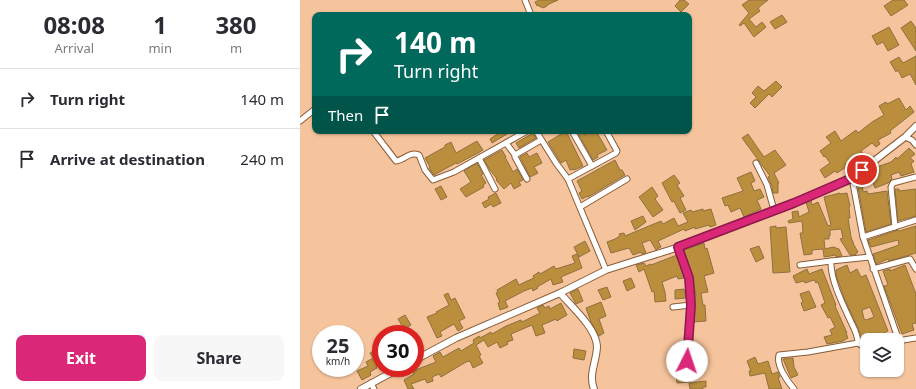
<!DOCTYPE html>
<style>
:root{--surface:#fff;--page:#f7f7f7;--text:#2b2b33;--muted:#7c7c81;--line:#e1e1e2;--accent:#db2777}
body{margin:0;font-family:"Noto Sans",sans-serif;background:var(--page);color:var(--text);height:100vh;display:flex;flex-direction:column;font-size:15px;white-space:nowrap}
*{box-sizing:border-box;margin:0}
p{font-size:13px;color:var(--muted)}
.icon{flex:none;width:22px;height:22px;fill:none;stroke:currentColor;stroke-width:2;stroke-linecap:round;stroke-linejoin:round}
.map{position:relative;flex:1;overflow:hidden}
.sheet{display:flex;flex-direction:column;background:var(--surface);width:300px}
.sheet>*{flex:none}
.hud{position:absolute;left:12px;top:12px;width:380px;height:122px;border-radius:8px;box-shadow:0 1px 3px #0004;background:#00695c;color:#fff;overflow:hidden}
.tools{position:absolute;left:560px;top:333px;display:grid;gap:8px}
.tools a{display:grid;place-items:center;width:44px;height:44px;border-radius:8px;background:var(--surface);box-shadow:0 1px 3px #0004;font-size:20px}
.speed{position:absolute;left:12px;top:325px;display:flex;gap:8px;font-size:20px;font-weight:700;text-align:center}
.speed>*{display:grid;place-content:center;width:52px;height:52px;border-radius:50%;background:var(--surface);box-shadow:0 1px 3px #0004;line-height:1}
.speed small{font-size:10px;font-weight:400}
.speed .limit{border:6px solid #d22;background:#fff;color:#111}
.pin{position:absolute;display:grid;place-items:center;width:34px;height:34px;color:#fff;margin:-17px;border:2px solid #fff;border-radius:50%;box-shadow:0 1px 4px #0007}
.me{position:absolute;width:44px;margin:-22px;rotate:4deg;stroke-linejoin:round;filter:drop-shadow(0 0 3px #0008)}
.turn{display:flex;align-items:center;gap:14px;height:84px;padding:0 16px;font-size:18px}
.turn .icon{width:52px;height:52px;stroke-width:2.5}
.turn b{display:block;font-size:28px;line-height:34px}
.then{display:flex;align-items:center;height:38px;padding:0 16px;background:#0003;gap:8px;font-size:15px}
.eta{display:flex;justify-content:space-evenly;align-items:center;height:68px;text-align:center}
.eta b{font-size:24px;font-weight:700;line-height:28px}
.cta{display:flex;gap:8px;margin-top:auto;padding:8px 16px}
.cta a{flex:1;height:46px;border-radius:8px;background:var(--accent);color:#fff;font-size:16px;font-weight:700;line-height:46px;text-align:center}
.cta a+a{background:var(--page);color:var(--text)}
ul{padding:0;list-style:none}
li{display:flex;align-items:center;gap:12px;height:60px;padding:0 16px;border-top:1px solid var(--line)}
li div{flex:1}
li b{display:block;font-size:15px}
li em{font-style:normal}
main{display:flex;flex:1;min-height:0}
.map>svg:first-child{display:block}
.building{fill:#ba8e3c;stroke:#8e713e;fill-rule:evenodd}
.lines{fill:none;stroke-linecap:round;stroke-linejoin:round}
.minor-casing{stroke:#885c37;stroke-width:7}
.tertiary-casing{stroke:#885c37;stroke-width:8}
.minor{stroke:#fff;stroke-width:5}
.tertiary{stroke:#fff;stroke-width:6}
.route-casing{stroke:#8e194d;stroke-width:10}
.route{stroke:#db2777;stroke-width:7}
</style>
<main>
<section class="sheet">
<div class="eta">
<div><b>08:08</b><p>Arrival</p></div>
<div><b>1</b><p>min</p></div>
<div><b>380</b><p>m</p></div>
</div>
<ul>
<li><svg class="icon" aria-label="right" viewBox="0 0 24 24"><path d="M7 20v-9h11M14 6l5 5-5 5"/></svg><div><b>Turn right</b></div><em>140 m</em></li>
<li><svg class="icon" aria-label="arrive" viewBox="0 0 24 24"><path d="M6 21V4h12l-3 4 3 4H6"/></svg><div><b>Arrive at destination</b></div><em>240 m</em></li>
</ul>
<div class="cta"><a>Exit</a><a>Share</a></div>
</section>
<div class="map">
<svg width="616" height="389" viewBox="0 0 616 389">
<rect width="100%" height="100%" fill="#f6c49c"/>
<!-- building -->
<g class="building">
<path d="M239,0H258L247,5V6L243,8L242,7H240L239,5L237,6L235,2Z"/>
<path d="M380,0H384L389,4L381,12L375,6Z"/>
<path d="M449,0H468L458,8L460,11L449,19L456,27L462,22L466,27L454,37L444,23L440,26L439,25L449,13L442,5Z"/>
<path d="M593,0H604L608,5L591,16L584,6Z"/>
<path d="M482,15L487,22L475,29L470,22Z"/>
<path d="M611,21L616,28V51L601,28Z"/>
<path d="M589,27L599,45L588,51L583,42L577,45L572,36Z"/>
<path d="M616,56V85L610,74L602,78L598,70L596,72L590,62L599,57L603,63Z"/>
<path d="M476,81L482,87L472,97L469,94L455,108L450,103L456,97L452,93L458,86L464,91Z"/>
<path d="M599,98L606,110L610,106L614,112L590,131L591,133L578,140L580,144L576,147L572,143L561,151L564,155L537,173L535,171L525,178L520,170L530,163L525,156L524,157L520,151L531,143L526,137L535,131L541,141L556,130L558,133L572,122L584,115L579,106L586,102L587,104Z"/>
<path d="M197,131H212L192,143L190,139L199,133Z"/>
<path d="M266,131L283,166L274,170V169L270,170L266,160L261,163L248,142Z"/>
<path d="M277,131H282L284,135L292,131H296L307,150L297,155L298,157L293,160Z"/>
<path d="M233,133L236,138L219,148L216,143Z"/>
<path d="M448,134L464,157L475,150L486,165L474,173L479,183H478V193H473L472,186L468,177L470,176L442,138Z"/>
<path d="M177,141L183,150L178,153L157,164L156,163L134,175L129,168L130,167L125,158L145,147V145L151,142L156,153Z"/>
<path d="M609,148L615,154L610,158L614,161L611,164L614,172L601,176L599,172L591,175L592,179L588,183L575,188L571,177L579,174L577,167L591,162L596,157L597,159Z"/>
<path d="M202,150L206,157H205L213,172L217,169L223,180L219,182L221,185L214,189L211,183L204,189L196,180L197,179L190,170L184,160Z"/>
<path d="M227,153L229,157L237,153L242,163L234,167L238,173L230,177L220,157Z"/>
<path d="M315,160L320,170H322L325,175L288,197V196L282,199L279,193L282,191L277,181Z"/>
<path d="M177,163L183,174L181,175L186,183L183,185L184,187L166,197L160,189L171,182L164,171Z"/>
<path d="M451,172L455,181L451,183L454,191L460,189L464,197L457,200L461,209L444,217L440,208L431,212L428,205L425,206L422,198L443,191L437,178Z"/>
<path d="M374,175L380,183L377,185L384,196L380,198L386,210L380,213L374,201L372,202L362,183Z"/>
<path d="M557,181H562L563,192L567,191L568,194L587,191L591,224L566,232Z"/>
<path d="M141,186L147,197L141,200L135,189Z"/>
<path d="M352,187L358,196L355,199L363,210L353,217L339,197Z"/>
<path d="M595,189H599V191L616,189V216L598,221Z"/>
<path d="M196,193L201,203L193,207L191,204L185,208L182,203L189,199L188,197Z"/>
<path d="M540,193V194L547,193L550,206L549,207L550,218H548L551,237L554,245L558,252L555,255H550L540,239L543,238L541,229L530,230V236H529V239H524L525,249L533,247L539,249L542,256L536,257V255L524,257L523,249L512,250V254L504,255L500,233H503L502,221L489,223L488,221L493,219L492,212L498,211L499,217L509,212L506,202L511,200L512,205L518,202L528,226L531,225L524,197Z"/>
<path d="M403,209V211L411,209L416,225L410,227L409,225L395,229V227L385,231L384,229L358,241L361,247L357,249L356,250L350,240L342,243L346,253L342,254L341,252L333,255L329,248L311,253L307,242L315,239L320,236L319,234L324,233L325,236L361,221L363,224L374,218L378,226L388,222L383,213L391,210L392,212Z"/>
<path d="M343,216L346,222L335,230L331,221Z"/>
<path d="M476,226V228L486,227L490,272L473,273L470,227Z"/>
<path d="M616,226V253L589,261L588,259L576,264L573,254L599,245L598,240L571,247L568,240L598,230L599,231Z"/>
<path d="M285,241L290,251L279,257L274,247Z"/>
<path d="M404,243L405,249L407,248L414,273L404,276L408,292L401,293L403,305H405L406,321L394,322V297L396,296L393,278L384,250Z"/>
<path d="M459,246L464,258L456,262L450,249Z"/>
<path d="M277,254L282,268L261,277L263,282L253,285L251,279L237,287L238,288L233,291L232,288L224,291L205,301L208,307L200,310L198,303L200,302L196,293L198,292L197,290L216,279L219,285L225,282L234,278L233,276L239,272L240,274L254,266L256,269L275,263L272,256Z"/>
<path d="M377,255L384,278L378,279L377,276L362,282L365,292L366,301L355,302L354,291L352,292L344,269L339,272L336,265L344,263L346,266L351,264V265Z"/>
<path d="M547,265L550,273L557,269L561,277L566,275L588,331L573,338L562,341L559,330L545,300L536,275V270ZM570,307L574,317L566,320L564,319L562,310Z"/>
<path d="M605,265L616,294V323L612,324L614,330L602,334L584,286L588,285L583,271L590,269V271Z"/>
<path d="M507,269L509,274L522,269L536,305L535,306L547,333H546L548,338L543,341L527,344L524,337L532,335L530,330L535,327L530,317L528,318L521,305L525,303L518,282L516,283L514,280L505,283L504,281L496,283L493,276Z"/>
<path d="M331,278L335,287L327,291L323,281Z"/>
<path d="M307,287L311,297L303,300L298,290Z"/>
<path d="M278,289L283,301L276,304L270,293Z"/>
<path d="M384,289L386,298L375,299V290Z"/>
<path d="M509,291L516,307L504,311L501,303L503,302L500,294Z"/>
<path d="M148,293L151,300L155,298L165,318L159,321L163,328L158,331L154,324L140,332L142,336L137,338L127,317L137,313L136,312L149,305L144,295Z"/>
<path d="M301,302L306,316L299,319L304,333L299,336L291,322L286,308Z"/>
<path d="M261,303L267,315L257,321L256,319L242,325L245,333L236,336L232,325L211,334L213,340L207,342L208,344L200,348L197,342L188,347L184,340L176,345L181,355L179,356L183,363L173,368L170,361L166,362L141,377L139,374L132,377L133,381L127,383L125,379L111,384L114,389H108L104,380L114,374L113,371L136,362L133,356L140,352L143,357L159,348L161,351L174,343L173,340L179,336L180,338L191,332L192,334L206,326L221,320L222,322L240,313L237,308L243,305L245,308L249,306L250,309Z"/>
<path d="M105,315L111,325L104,329L98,319Z"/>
<path d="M79,348L81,353V363L76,366L77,368L70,372L71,375L62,380L57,371L68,366L66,362L73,358L70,353Z"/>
<path d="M274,349L286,351L284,360L273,358Z"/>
<path d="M455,357L458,364L468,361L472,374L478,372L480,377H478L482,389H469L465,373L450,376L449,371H451L447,361Z"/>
<path d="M493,358L494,367L498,375L491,378L483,359Z"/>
<path d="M378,368H385V375H389L390,382L377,383L376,376H378Z"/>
<path d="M406,381V387H403V389H390L389,383Z"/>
</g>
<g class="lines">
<defs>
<g id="minor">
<path d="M225,0L231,15"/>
<path d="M0,121L15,109"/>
<path d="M73,131L96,161C105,160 109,151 119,155L125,170L133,180L154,172L227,131"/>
<path d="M236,131L256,163L268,179L306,270"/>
<path d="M605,137L612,140L616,145"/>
<path d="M206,143L215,155"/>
<path d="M179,158L195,189"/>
<path d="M456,163L467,185L474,210"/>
<path d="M292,166L316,153L317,151L306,131"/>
<path d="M552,178L563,237L599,341"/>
<path d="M227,179L215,157V155L241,140"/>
<path d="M268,179L292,166L272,131"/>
<path d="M280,207L327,179"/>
<path d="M595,227L591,187L593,183L616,177"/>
<path d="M563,237L616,220"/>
<path d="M379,247L389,279L391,305L387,361"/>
<path d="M500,265L531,261"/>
<path d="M573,269L610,259L616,269"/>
<path d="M373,307L391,305"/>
<path d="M597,341L616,338"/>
<path d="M558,343L561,345H567"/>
<path d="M71,383L74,389"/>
<path d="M494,389C487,381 476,365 479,355L508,352L558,343C558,335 554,328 551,322C543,305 530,279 531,261L570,257"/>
</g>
<g id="tertiary">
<path d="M260,293C271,306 296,328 297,346C297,361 288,374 294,389"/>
<path d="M115,360L156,338L260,293L306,270L379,247L493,203L552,178L605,137L616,126"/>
<path d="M61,389L100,368"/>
</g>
</defs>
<!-- minor casing -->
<use href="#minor" class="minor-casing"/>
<!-- tertiary casing -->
<use href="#tertiary" class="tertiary-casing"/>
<!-- minor -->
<use href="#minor" class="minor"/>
<!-- tertiary -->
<use href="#tertiary" class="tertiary"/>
</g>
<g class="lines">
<defs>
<path id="route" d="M387,361L391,305L389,278L378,247L494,203L552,178L562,170"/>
</defs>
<!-- route casing -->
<use href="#route" class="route-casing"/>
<!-- route -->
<use href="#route" class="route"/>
</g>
</svg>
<div class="tools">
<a><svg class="icon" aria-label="layers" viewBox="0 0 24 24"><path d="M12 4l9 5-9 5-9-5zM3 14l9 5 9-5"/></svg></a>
</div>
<div class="speed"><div>25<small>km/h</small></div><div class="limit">30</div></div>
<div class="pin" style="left:562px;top:170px;background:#d93025"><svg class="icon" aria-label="arrive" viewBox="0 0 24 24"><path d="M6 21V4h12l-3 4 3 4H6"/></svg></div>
<svg class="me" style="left:387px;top:361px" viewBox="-20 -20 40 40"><circle r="19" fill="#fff"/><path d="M0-13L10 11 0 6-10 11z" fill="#db2777"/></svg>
<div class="hud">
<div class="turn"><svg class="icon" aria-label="right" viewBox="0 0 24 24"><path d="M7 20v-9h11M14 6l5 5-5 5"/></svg><div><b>140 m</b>Turn right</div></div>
<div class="then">Then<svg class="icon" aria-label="arrive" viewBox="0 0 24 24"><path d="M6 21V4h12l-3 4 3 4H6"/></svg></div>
</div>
</div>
</main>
